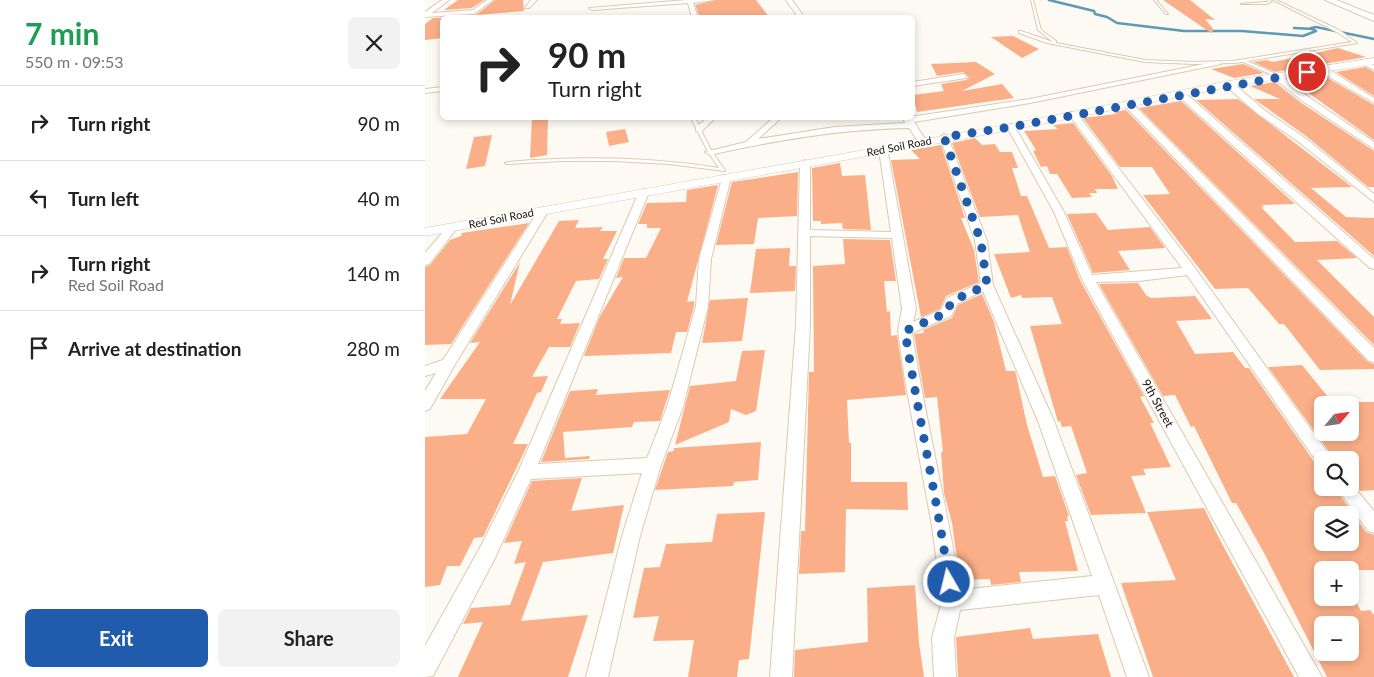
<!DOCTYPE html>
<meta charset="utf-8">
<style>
:root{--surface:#fff;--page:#f2f2f2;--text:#222;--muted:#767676;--line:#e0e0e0;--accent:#215bac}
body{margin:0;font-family:Lato,sans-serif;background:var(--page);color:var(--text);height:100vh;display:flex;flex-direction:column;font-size:19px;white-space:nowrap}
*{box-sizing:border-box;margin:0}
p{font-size:16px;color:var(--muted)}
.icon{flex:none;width:28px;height:28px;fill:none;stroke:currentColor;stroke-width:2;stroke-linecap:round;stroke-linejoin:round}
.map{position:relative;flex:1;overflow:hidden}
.drawer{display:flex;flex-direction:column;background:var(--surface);width:425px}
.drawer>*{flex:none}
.banner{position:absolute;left:15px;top:15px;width:475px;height:105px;border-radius:8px;box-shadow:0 2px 8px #0003;background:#fff;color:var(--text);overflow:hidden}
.needle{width:32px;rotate:61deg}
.buttons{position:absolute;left:889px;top:396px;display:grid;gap:10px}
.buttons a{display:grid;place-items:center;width:45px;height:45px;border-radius:8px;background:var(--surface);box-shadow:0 2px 8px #0003;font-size:25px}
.pin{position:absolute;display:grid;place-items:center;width:42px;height:42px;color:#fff;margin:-21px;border:2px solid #fff;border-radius:50%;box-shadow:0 1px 5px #0007}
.me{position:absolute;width:55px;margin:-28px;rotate:352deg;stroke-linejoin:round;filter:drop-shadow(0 0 4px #0008)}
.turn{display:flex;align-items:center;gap:18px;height:105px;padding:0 25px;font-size:22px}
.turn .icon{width:65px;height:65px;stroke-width:2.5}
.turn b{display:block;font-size:35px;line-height:42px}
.round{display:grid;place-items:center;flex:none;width:52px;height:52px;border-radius:8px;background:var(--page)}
.head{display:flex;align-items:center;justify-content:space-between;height:85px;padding:0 25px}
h1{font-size:30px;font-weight:700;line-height:38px;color:#1e9e55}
.action{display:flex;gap:10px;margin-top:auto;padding:10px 25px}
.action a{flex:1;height:58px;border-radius:8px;background:var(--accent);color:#fff;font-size:20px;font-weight:700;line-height:58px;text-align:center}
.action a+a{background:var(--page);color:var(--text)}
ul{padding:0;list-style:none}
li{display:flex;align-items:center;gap:15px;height:75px;padding:0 25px;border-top:1px solid var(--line)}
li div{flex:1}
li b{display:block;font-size:19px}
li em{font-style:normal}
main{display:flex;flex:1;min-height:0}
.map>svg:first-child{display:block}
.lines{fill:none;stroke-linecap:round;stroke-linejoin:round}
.stream{stroke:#5d9ab3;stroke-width:2.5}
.building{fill:#faaf88;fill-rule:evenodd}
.service-casing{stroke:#dbcaae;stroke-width:2}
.minor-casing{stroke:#dbcaae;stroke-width:2}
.tertiary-casing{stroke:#dbcaae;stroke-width:1}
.secondary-casing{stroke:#dbcaae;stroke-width:2}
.service{fill:#fff;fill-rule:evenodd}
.minor{fill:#fff;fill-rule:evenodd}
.tertiary{fill:#fff;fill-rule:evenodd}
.secondary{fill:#fff;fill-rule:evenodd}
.route{stroke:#215bac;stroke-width:9;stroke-dasharray:0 16.2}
.labels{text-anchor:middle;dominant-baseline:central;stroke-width:4;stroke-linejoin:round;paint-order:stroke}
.far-street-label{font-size:11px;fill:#140f05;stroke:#fff}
.street-label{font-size:12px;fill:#140f05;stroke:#fff}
</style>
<main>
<section class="drawer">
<div class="head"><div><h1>7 min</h1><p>550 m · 09:53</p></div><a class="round"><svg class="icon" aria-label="close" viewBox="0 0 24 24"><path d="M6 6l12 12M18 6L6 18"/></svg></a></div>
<ul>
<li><svg class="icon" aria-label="right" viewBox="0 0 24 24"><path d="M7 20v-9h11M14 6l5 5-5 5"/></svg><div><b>Turn right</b></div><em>90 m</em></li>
<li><svg class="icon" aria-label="left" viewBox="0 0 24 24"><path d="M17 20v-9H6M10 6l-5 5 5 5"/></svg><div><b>Turn left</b></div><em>40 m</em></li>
<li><svg class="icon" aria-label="right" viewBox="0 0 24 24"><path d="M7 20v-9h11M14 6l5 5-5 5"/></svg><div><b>Turn right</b><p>Red Soil Road</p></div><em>140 m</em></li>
<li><svg class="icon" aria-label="arrive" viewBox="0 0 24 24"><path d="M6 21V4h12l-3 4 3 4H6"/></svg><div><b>Arrive at destination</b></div><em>280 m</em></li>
</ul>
<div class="action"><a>Exit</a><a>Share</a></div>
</section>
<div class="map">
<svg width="949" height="677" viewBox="0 0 949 677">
<rect width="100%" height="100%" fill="#fdfaf4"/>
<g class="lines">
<!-- stream -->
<g class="stream">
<path d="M624,0L669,11L670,14L682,17L692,23L759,31H817L878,36L891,31L886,28L891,27L949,39"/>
<path d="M869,28L888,29"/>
</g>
</g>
<!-- building -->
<g class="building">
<path d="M33,0H59L47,8L19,10Z"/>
<path d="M70,0H98L99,11L51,15Z"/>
<path d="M291,0H331L345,18H275L270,5Z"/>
<path d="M738,0H765L790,20L780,19L789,30L786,33Z"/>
<path d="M8,18H18V38L0,40V24Z"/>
<path d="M588,36L614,49L597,58L566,37Z"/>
<path d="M913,48L941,57L850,72L828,62L842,60L848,62Z"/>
<path d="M551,62L570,74L537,91L577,84L589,98L492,112L488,95L519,91L516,84L541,80L544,77L538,72L512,76L506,64Z"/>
<path d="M818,64L839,73L809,78L786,69Z"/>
<path d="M940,67L949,72V96L911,72Z"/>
<path d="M896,74L949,105V140L864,79Z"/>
<path d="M850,82L875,102L949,151V187H943L881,136L829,99H855L825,86Z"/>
<path d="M813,99L927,187L886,188L921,217L949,218V256L771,100Z"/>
<path d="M756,101L870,204L837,205L839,207H836L870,242L912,241L932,258L892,260L949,317V345L714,108Z"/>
<path d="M701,110L943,362L949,364V369L895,370L859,324H854L823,288L790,289L718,195L745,194L727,167H695L658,118L691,114L689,112Z"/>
<path d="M107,118H123L122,155L105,158Z"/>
<path d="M648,123L687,176L693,189H670L672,193H664L667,197L647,198L632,174H625L622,166L616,167L608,151L611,150L599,131L633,129L628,125Z"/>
<path d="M200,129L204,142L184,146L181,132Z"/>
<path d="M67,135L60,166L41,169L49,137Z"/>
<path d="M550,138L557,145L570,144L575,152H587L593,168H587L596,196H602L624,248L642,247L655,280L719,396L715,397L729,423H725L746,467L718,469L721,475L706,476L721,513L666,515L651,475L662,473L646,426L637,427L635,421L633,422L605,326L637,324L627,297L597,298L596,295L586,298L569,254L605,252L593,215L555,217L527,143Z"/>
<path d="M516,145L540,218H536L549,250L554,282L521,296L515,309L496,317L466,160L495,159L486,150Z"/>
<path d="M415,163L417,176L440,175L446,230L418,229L417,223L396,224V221H388L387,168Z"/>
<path d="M373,172L372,216L333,218L329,244L291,245L307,182Z"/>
<path d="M293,185L262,302L269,301V306L262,332H251L246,353L159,356L175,316L198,277L191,278L199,258H221L236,228H222V224H213L222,203L261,202L262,190Z"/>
<path d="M671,213L683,230L725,227L740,248L693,251L705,270L668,273L642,214Z"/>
<path d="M154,220L150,228L178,227L175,231H192L178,259H183L174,279L151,281L132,319H137L135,324L155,323L145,347H124L107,377L123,376L116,392L112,393L88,444H103L58,537L49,538L35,566H22L15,585L0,587V437L42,434L61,399H15L55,342L45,343L95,262L85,305L134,221Z"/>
<path d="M104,223L26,344L0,345V267L5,265L25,240L36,236L37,233Z"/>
<path d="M418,239L465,240L471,281H459L462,312L465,311L466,336L472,335L481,395L422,400L424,443H426V482H482L483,510L421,509L420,572L374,574L376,531H380L384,372H389L388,266L420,264Z"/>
<path d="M365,248L364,266H371L370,291L325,293L331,249Z"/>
<path d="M713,283L721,295L726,298L770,296L787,319L751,321L770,354L808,352L820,368H824L892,466L898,468V488H910L941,532L949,535V570H898V598H925V591L936,611L945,610L949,615V677H902L838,551L811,503H807L769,426L766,427L750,395L738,396L674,284ZM898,515H925V542H898ZM898,625H925V652H898Z"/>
<path d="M557,294L569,322L581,371H590L591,374L602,425L618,477L630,476L644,516H642L643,521H640L653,571L594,572L596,582L566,585L565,579L535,580L527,523L519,493L516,452H518L512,397L500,398L489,334L499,333L498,330L527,318L533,305Z"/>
<path d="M323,298L317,341L277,343L285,300Z"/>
<path d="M340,350L331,411L321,415L306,409L304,422L250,445L265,386L311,381L317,351Z"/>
<path d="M877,365L907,402H949V490L935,491L925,480V460H910L843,367ZM898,405H925V432H898Z"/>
<path d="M173,389L171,395L245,390L235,421L209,422L207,427L138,432L140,458L165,456L164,459L116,462L145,391Z"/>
<path d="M336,442L333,480L309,482L308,486L230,490L243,452L249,451V448Z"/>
<path d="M157,478L146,511L199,505L188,553L118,562L96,621L163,615L143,677H33L58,622L38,624L46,608L85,605L101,562L89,564L97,541L79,543L107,481Z"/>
<path d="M779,508L795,540L869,677H728L696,583L751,580L722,512Z"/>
<path d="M340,512L324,659L314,660L312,677H263L269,640L228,641L234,616L208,618L219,568L235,567L241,544L287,542L292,514Z"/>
<path d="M490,585L494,643L499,677H369L370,650L443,642L442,588Z"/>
<path d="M605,628L608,639L673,634L686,677H533L531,637Z"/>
</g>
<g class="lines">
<defs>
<g id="service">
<path d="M606,0H608L616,30L631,41V43L720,60L769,62L808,61L927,42L912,32L848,0H851L914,30L932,43L822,61L853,75V77H852L818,62L808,63L769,64L720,62L622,43L594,33V31H596L628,42L613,30Z"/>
<path d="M729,0H731L743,14H741Z"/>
<path d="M843,0H845L846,2L841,4H816L841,2H843Z"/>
<path d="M266,118H270L287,152L300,170V171L244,164L190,161H136L82,164L80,163L82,162C153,156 224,157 294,168L283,152Z"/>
</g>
<g id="minor">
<path d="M17,0H24L7,13L48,10L62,0H68L49,14L0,17V12Z"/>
<path d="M106,0H112L104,8H100Z"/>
<path d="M262,0H289L268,3L273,18H267L263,3L167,10L164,8Z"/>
<path d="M361,0H367L377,14L376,18H370L371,14Z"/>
<path d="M794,61L796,64L605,103L489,122L502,142L498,145L495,144L484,128C416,129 351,140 285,155L280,152L321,142L348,118H356L333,139L410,127L480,123L478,118L605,99Z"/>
<path d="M937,62L949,65V70L937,64Z"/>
<path d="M894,67H900L949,98V103L894,71Z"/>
<path d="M538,74L542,76L541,78L488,86V82Z"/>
<path d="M849,74H855L882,96L949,142V149L876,100L849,78Z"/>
<path d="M801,82H807L839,110L880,138L949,194V202L874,142L833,114L801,86Z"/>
<path d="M18,87V91L0,93V89Z"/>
<path d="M753,92H759L949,259V269L945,268L753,96Z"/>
<path d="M700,102H706L949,348V362L944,361L700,106Z"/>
<path d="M645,112H651L770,268L908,460H898V466L894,465L762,275L714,281L671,282L897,677H874L657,279L629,212L582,127L586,124L590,127L639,212L667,275L757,268L645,116Z"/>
<path d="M282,118H290L277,131H271V127Z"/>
<path d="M519,134L523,137L562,241L568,285L629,421L724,677H702L674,595L535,610L529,638L531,677H509L507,638L517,601L507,526L480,380L473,331L477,309L467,238L385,236V325L367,677H345L371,325L375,163L380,160L385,163V230L466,232L454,150L462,148L491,309L488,322L516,310L522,298L556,283L550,241L515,137ZM558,291L613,421L667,576L535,590C522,504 500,419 487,333L526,316L532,304Z"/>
<path d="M298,175L306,177L286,259L283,306L258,407L236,465L215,536L183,677H161L197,536L217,473L106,479L70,558L8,676L0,677V646L56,546L93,472L214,192L219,189L224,192L113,464L222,458L242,407L271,306L274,259Z"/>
<path d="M119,207L124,210L29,366L5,409L0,411V391L11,373L0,376V366L18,360L114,210Z"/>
<path d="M28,224L33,227L4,264L0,265V253L24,225Z"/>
<path d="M925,482L949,511V533L943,531L912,488H925Z"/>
</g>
<path id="tertiary" d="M949,58V64L804,87L586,130L0,236V228L586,124L804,81Z"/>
<path id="secondary" d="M900,0H911L949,15V21Z"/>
</defs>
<!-- service casing -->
<use href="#service" class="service-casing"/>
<!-- minor casing -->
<use href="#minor" class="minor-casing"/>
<!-- tertiary casing -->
<use href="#tertiary" class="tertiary-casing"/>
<!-- secondary casing -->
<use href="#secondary" class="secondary-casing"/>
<!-- service -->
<use href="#service" class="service"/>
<!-- minor -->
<use href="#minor" class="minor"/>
<!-- tertiary -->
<use href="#tertiary" class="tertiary"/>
<!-- secondary -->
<use href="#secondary" class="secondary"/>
</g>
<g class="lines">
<!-- route -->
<path class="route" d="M524,582C512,498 493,415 480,331L521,313L527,301L562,285L556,242L519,137L586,127L882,72"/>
</g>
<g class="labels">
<!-- far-street labels -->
<g class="far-street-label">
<text transform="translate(474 146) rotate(-11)">Red Soil Road</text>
<text transform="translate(76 218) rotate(-11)">Red Soil Road</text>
</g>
<!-- street labels -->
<g class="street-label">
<text transform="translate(733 403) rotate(61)">9th Street</text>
</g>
</g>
</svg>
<div class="buttons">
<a><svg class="needle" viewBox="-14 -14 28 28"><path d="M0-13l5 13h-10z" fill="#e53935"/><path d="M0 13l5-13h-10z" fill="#767676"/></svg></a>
<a><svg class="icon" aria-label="search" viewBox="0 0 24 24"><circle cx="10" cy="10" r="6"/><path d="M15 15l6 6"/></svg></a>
<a><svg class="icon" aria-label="layers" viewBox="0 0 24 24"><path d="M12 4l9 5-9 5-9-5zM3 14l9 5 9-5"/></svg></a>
<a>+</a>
<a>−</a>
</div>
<div class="pin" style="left:882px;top:72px;background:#d93025"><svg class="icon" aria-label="arrive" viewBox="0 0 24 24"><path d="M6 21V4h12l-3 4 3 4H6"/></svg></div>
<svg class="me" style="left:524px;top:582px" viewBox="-20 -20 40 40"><circle r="17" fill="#215bac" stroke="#fff" stroke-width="3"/><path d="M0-11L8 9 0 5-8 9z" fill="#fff"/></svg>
<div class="banner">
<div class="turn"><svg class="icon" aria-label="right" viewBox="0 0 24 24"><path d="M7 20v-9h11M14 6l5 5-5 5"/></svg><div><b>90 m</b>Turn right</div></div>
</div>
</div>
</main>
